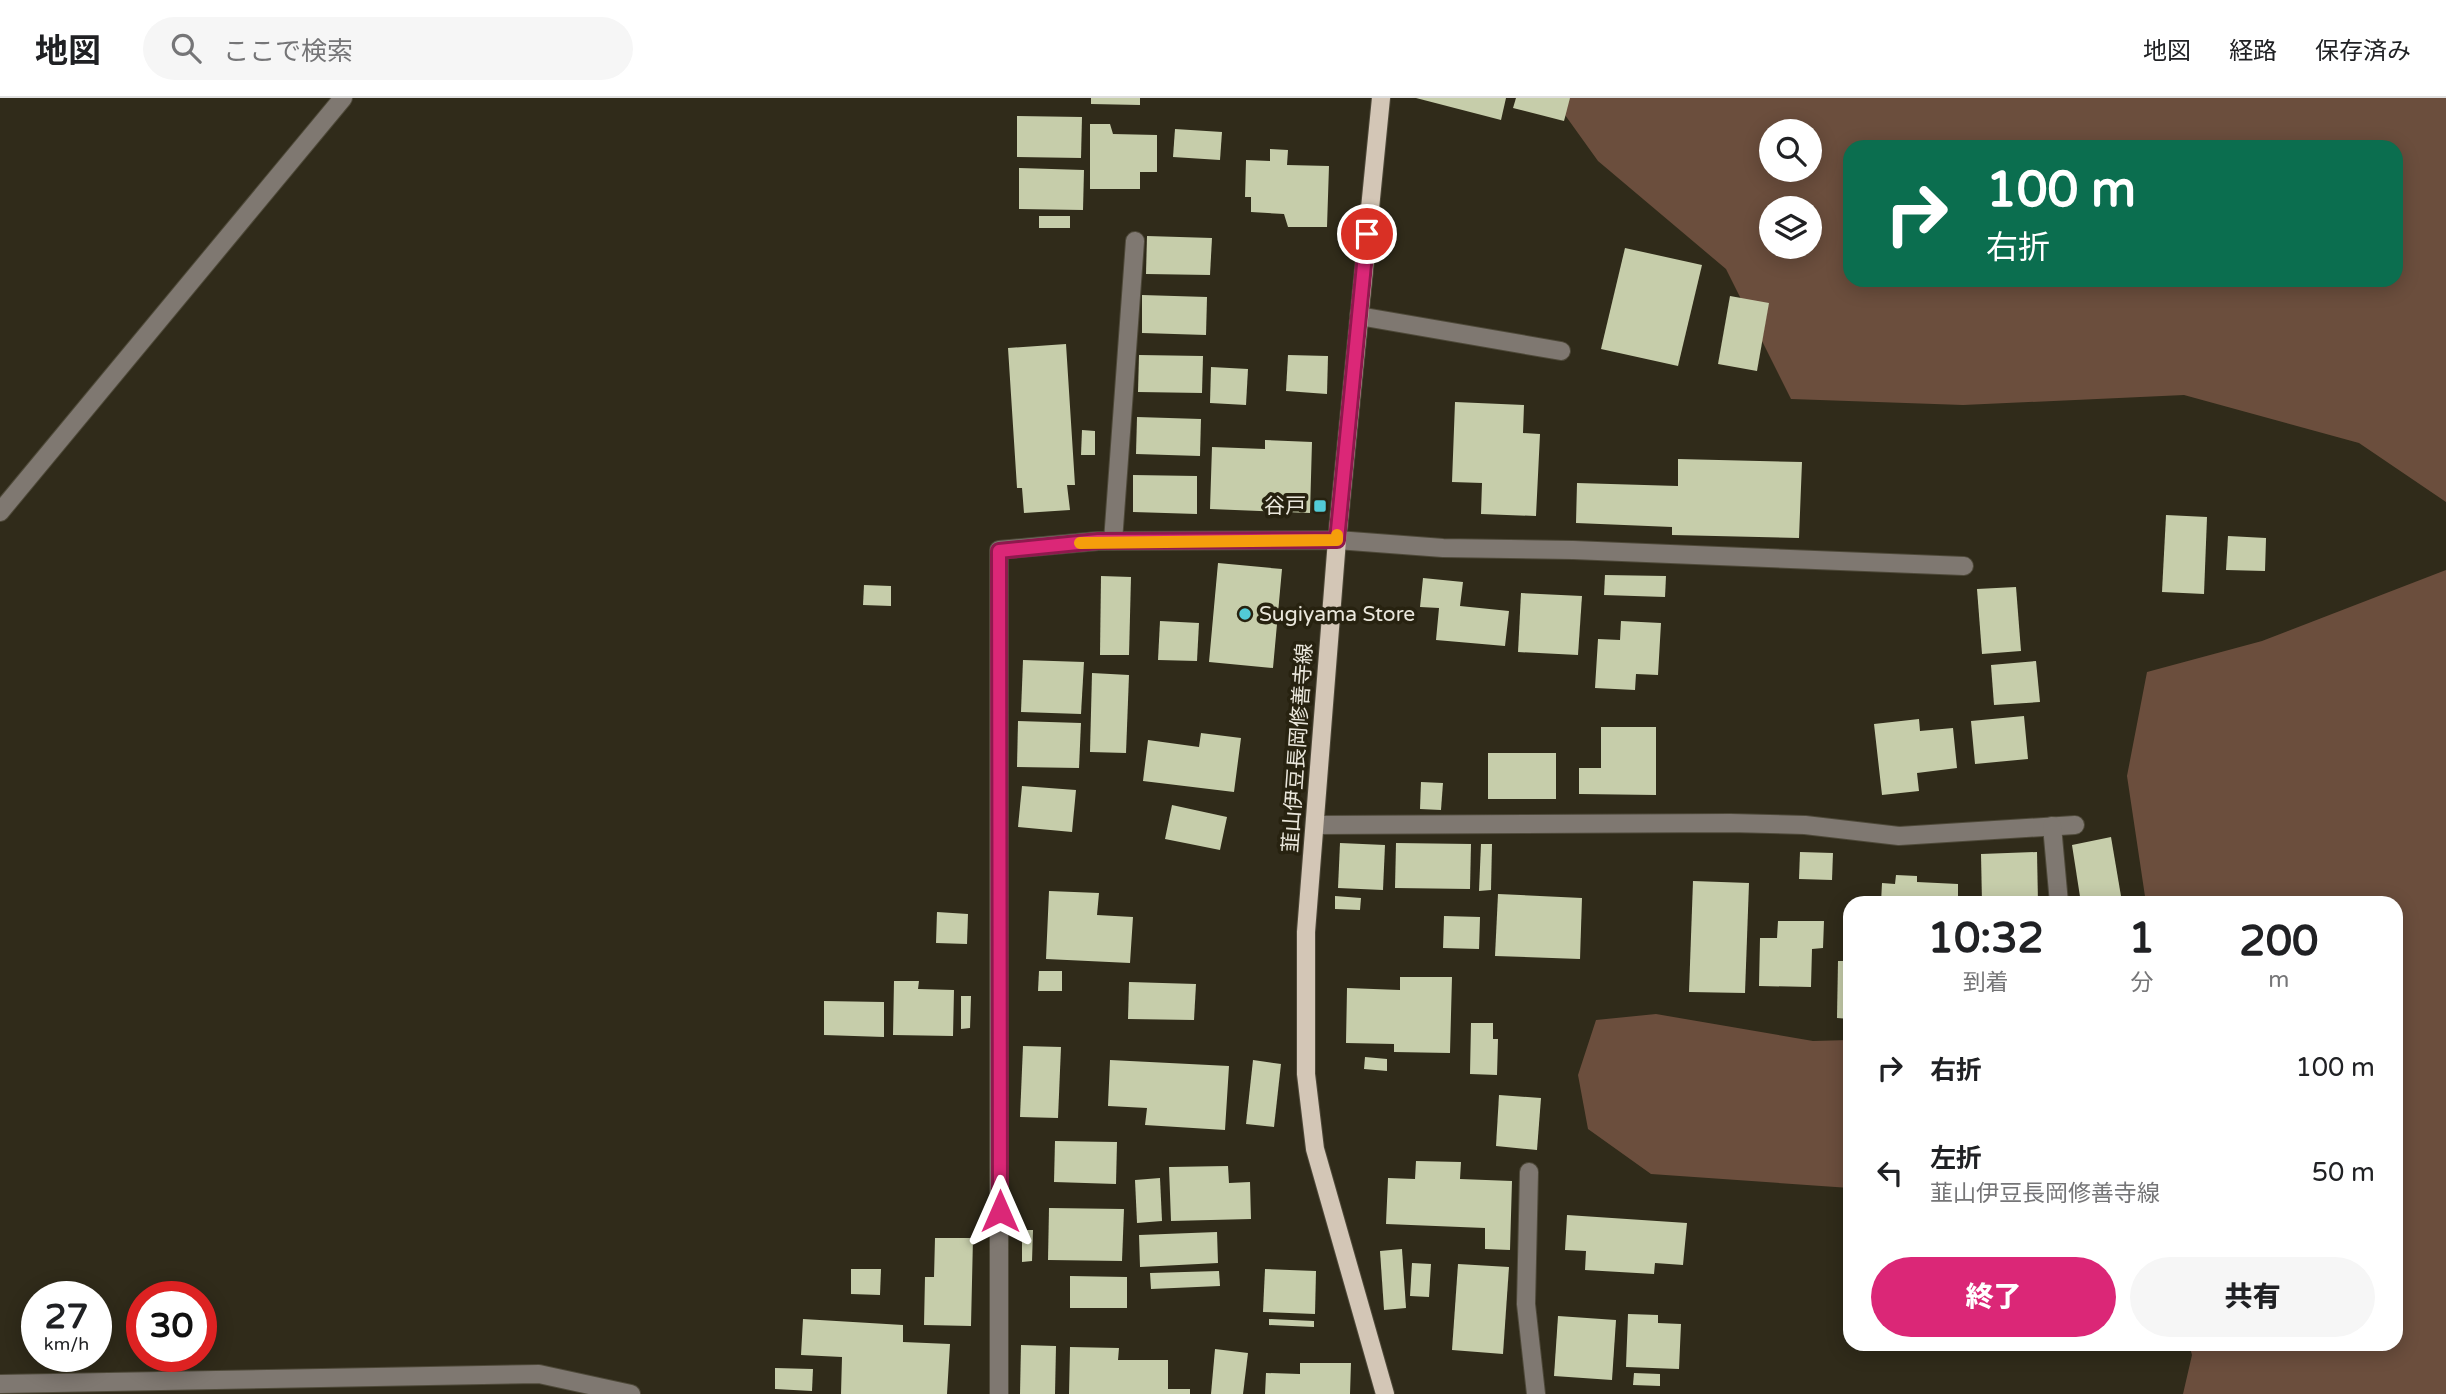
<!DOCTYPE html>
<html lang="ja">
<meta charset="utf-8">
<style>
:root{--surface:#fff;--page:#f6f6f6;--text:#202124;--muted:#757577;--line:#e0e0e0;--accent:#db2777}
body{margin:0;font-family:"Varela Round","Noto Sans JP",sans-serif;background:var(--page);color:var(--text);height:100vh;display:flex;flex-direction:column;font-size:26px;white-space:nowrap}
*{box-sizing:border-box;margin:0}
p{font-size:23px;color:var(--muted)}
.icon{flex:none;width:38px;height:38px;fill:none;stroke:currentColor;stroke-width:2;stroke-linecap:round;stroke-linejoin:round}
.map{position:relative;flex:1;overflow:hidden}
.panel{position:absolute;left:1843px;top:798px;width:560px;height:455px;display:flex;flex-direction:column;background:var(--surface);border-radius:21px;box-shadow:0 4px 18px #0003}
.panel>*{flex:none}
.hud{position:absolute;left:1843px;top:42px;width:560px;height:147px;border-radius:21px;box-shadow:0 4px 18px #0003;background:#0b6e4f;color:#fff;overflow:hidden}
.buttons{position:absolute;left:1759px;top:21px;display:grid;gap:14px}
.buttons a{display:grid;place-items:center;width:63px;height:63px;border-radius:50%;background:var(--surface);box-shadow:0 4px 18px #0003;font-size:35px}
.speed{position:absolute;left:21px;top:1183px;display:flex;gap:14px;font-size:35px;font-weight:700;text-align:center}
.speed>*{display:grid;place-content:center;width:91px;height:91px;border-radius:50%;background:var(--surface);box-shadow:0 4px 18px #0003;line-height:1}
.speed small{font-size:18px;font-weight:400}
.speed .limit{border:10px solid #d22;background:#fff;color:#111}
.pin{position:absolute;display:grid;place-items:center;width:60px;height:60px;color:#fff;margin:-30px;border:4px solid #fff;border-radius:50%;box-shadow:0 2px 7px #0007}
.me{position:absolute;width:77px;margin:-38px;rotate:0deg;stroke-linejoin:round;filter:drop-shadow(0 0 5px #0008)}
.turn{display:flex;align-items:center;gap:24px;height:147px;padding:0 28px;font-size:32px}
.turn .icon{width:91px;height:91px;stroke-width:2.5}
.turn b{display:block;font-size:49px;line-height:60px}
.eta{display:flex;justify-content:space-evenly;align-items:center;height:119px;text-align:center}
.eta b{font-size:42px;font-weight:800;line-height:49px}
.action{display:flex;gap:14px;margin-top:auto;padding:14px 28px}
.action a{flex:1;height:80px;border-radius:42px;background:var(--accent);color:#fff;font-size:28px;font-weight:800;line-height:80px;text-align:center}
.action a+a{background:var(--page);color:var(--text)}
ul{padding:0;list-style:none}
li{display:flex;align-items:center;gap:21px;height:105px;padding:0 28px}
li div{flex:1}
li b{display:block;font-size:26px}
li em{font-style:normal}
header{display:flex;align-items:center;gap:42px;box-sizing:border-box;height:98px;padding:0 35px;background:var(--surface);border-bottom:2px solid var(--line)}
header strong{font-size:33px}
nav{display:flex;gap:38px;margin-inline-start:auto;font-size:24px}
.search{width:490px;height:63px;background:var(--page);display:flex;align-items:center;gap:18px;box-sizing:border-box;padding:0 24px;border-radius:38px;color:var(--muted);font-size:26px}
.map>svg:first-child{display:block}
.forest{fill:#6b4e3d;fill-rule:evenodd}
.building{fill:#c6cdaa}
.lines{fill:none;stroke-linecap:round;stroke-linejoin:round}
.minor-casing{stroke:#4e4939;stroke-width:20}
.major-casing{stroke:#4e4939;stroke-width:20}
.minor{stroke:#7f7871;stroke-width:18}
.major{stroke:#d3c6b6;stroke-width:18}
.route-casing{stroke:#8e194d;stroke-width:18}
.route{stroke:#db2777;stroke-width:12}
.slow{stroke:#f59e0b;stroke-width:12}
.poi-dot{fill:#52cbd7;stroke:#272210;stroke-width:2.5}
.labels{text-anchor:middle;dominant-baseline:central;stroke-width:7;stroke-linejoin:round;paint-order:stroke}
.poi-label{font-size:21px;fill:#eae7dc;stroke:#272210;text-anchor:end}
.street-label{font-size:21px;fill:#eae7dc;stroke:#272210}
</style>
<header>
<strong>地図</strong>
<div class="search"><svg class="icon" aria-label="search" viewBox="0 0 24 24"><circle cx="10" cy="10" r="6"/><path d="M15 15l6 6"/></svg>ここで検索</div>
<nav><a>地図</a><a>経路</a><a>保存済み</a></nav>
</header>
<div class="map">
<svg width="2446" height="1296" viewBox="0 0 2446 1296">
<rect width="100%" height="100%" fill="#302b1a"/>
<!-- forest -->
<g class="forest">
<path d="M1570,0H2446V404L2359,345L2184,297L1963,307L1791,301L1726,171L1598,63L1560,10ZM1771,33H1810V72H1771ZM1850,49H2396V182H1850ZM1771,110H1810V149H1771Z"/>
<path d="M2446,472V1296H2183L2192,1257L2189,1246H2396V805H2146L2127,678L2147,574L2262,543Z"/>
<path d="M1656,916L1813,943L1850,942V1090L1651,1076L1588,1031L1578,977L1596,922Z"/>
</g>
<!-- building -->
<g class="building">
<path d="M1091,0H1140V7L1091,6Z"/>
<path d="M1416,0H1506L1501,22Z"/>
<path d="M1516,0H1570L1564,23L1513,10Z"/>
<path d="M1017,18L1082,19L1081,60L1017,59Z"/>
<path d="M1090,26H1110L1113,36L1157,37V74H1140V91H1090Z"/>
<path d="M1175,31L1222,34L1220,62L1173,59Z"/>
<path d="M1270,51L1288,52L1287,67L1329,68L1327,129H1288L1284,116L1251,114V99H1245L1246,62L1270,63Z"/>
<path d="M1019,70L1084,72L1083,112L1019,111Z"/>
<rect x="1039" y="118" width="31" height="12"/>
<path d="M1147,138L1212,140L1210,177L1146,176Z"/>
<path d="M1625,150L1702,167L1678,268L1601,251Z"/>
<path d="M1142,197L1207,199L1206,237L1142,235Z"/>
<path d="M1730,198L1769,205L1757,273L1718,266Z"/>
<path d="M1066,246L1075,387H1067L1070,412L1024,415L1022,390H1017L1008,250Z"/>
<path d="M1139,257L1203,258L1202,295L1138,294Z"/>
<path d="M1288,257L1328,258L1327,296L1286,293Z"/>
<path d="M1211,269L1248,271L1246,307L1210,305Z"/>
<path d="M1455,304L1524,307L1523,335L1540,336L1536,418L1481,416L1482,385L1452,384Z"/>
<path d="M1137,319L1201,321L1200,358L1136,356Z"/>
<path d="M1082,332L1095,333V357H1081Z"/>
<path d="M1265,342L1312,344L1310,415L1210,411L1212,349L1265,351Z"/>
<path d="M1678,361L1802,364L1799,440L1672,437V429L1576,425L1577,385L1678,388Z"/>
<path d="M1133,377L1197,378V416L1133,414Z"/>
<path d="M2166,417L2207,419L2204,496L2162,494Z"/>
<path d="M2228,438L2266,440L2265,473L2226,472Z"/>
<path d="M1218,465L1282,471L1273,570L1209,564Z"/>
<path d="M1605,477L1666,478L1665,499L1604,497Z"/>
<path d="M1101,478L1131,479L1129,557H1100Z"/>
<path d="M1423,480L1463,484L1460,508L1509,513L1505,548L1436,542L1439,510L1420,509Z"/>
<path d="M864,487L891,488V508L863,507Z"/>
<path d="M2016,489L2021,553L1982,556L1977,491Z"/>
<path d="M1521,495L1582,498L1578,557L1518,554Z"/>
<path d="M1160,523L1199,525L1197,563L1158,562Z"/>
<path d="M1621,523L1661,525L1658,577L1636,576L1635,592L1595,590L1598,541L1620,542Z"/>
<path d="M1023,562L1084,564L1081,616L1021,614Z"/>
<path d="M2036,563L2040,604L1994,607L1991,567Z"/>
<path d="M1092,575L1129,577L1126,655L1090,654Z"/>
<path d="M2024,618L2028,661L1975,666L1971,623Z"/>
<path d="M1919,621L1920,633L1953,630L1957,670L1917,675L1919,693L1882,697L1874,626Z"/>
<path d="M1018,623L1081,625L1079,670L1017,669Z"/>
<path d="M1601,629H1656V697L1579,696V670H1601Z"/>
<path d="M1201,635L1241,640L1234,694L1143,683L1148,642L1199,649Z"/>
<rect x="1488" y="655" width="68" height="46"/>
<path d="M1421,684L1443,685L1441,712L1420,711Z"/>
<path d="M1022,688L1076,692L1072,734L1018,729Z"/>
<path d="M1172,707L1227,719L1220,752L1165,741Z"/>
<path d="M2111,739L2122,804L2081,805L2072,747Z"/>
<path d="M1340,745L1385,747L1383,792L1338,790Z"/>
<path d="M1396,745L1471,746L1470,791L1395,790Z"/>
<path d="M1481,746H1492L1491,792L1479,793Z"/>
<path d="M1800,754L1833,755L1832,782L1799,781Z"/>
<path d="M2037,754L2038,805H1982L1981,756Z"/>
<path d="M1896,777L1917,778V784L1958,786V805H1881L1882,785L1895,786Z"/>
<path d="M1693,783L1749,785L1745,895L1689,894Z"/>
<path d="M1049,793L1099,795L1097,817L1133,819L1130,865L1046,861Z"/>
<path d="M1498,796L1582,800L1580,861L1495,858Z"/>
<path d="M1335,798L1361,800L1360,812L1335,811Z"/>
<path d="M937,814L968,816L967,846L936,845Z"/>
<path d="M1444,818L1480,819L1479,851L1443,850Z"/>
<path d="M1778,823H1824L1823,850L1812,851L1811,889L1759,888L1760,840H1777Z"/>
<path d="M1838,863H1850V921L1837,920Z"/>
<path d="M1039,873H1062V893H1038Z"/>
<path d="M1400,879H1452L1450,955L1394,954V946L1346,945L1347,890L1400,892Z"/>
<path d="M894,883H919L918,891L954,892L953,938L893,937Z"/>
<path d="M1129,884L1196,886L1194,922L1128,921Z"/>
<path d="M961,898H971L970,930L961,931Z"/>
<path d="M824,903L884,904V939L824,937Z"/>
<path d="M1471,925H1493V941H1498L1497,977L1470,976Z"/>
<path d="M1023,948L1061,949L1058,1020L1020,1019Z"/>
<path d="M1365,959L1387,961V973L1364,971Z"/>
<path d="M1110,962L1229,968L1225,1032L1145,1027L1147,1010L1108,1008Z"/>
<path d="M1253,962L1281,966L1274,1029L1246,1026Z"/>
<path d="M1499,997L1541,1000L1537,1052L1496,1048Z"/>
<path d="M1055,1043L1117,1044L1116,1086L1054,1084Z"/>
<path d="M1416,1063L1461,1064L1460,1081L1512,1083L1510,1152L1485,1151V1130L1386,1126L1388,1080L1415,1081Z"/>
<path d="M1228,1068L1229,1085L1250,1084L1251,1121L1171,1123L1169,1069Z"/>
<path d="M1160,1080L1162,1123L1137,1125L1135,1082Z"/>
<path d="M1049,1110L1124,1111L1122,1163L1048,1162Z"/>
<path d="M1567,1117L1687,1125L1683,1167L1655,1165L1654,1176L1585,1172L1586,1153L1565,1152Z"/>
<path d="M1022,1132H1033L1032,1163L1022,1164Z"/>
<path d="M1217,1134L1218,1165L1140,1169L1139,1137Z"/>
<path d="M935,1140H973L971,1228L924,1227L925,1179H934Z"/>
<path d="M1402,1151L1406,1210L1384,1212L1380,1153Z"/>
<path d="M1412,1165L1431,1166L1429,1199L1410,1198Z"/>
<path d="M1458,1166L1509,1169L1503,1256L1452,1252Z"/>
<path d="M851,1171H881L880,1197L851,1196Z"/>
<path d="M1265,1171L1316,1173L1315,1216L1263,1214Z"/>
<path d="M1219,1173L1220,1188L1151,1191L1150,1175Z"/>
<path d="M1070,1178L1127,1179V1210H1070Z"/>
<path d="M1628,1216L1658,1217V1225L1681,1226L1679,1271L1626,1269Z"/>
<path d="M1558,1218L1616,1222L1612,1282L1554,1278Z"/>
<path d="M803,1221L903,1227V1244L950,1246L947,1296H841L842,1259L801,1257Z"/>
<path d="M1269,1221L1314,1223V1229L1269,1227Z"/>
<path d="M1021,1247L1056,1248L1055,1296H1020Z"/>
<path d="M1070,1249L1119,1250L1118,1262H1168V1291H1190V1296H1069Z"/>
<path d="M1215,1251L1248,1255L1243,1296H1211Z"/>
<path d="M1300,1265H1351L1350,1296H1265L1266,1275L1300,1276Z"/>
<path d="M775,1270L813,1271L812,1293L775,1291Z"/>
<path d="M1634,1275L1660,1276V1288L1633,1287Z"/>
</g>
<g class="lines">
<defs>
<g id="minor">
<path d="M1359,218L1561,253"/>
<path d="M0,414L343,0"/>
<path d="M1113,443L1135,143"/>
<path d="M1315,727L1730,725L1805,727L1899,738L2075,727"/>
<path d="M2052,728L2059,805"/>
<path d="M1529,1074L1526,1206L1536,1296"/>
<path d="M0,1286L539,1276L631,1296"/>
<path d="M999,1296V452L1098,443L1337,442L1443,450L1573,452L1964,468"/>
</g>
<path id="major" d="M1381,0L1337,442L1306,834V976L1315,1051L1385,1296"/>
</defs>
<!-- minor casing -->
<use href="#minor" class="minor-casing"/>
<!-- major casing -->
<use href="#major" class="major-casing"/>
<!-- minor -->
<use href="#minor" class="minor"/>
<!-- major -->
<use href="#major" class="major"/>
</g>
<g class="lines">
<defs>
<path id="route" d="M1000,1113L999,453L1098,443L1337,442L1367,136"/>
</defs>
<!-- route casing -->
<use href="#route" class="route-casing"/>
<!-- route -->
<use href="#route" class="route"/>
<!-- slow -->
<path class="slow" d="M1080,445L1337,442V437"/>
</g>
<!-- markers -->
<g class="poi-dot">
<rect x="1313" y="401" width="14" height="14" rx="3.5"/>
<circle cx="1245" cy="516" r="7"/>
</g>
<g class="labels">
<!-- poi labels -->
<g class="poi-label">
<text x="1306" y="408">谷戸</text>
<text x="1259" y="516" text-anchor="start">Sugiyama Store</text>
</g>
<!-- street labels -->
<g class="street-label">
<text transform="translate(1298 650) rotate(-86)">韮山伊豆長岡修善寺線</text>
</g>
</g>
</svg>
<div class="buttons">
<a><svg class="icon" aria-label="search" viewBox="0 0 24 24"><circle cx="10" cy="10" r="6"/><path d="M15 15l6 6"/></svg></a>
<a><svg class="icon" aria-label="layers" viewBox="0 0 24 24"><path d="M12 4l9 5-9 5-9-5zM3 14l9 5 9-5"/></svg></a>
</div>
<div class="speed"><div>27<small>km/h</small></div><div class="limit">30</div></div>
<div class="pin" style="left:1367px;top:136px;background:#d93025"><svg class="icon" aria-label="arrive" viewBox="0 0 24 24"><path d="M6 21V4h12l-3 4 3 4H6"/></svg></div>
<svg class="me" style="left:1000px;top:1113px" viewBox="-20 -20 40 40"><path d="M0-17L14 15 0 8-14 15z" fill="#db2777" stroke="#fff" stroke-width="4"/></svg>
<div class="hud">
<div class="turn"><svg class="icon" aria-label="right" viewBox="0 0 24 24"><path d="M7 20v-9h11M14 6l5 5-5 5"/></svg><div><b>100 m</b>右折</div></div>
</div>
<section class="panel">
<div class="eta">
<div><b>10:32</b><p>到着</p></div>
<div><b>1</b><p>分</p></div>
<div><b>200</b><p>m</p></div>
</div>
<ul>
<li><svg class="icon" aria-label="right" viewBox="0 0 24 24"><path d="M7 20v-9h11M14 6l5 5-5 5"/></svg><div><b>右折</b></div><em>100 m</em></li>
<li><svg class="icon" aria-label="left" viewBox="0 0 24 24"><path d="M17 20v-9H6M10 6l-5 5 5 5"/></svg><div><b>左折</b><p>韮山伊豆長岡修善寺線</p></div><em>50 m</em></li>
</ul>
<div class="action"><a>終了</a><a>共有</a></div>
</section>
</div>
